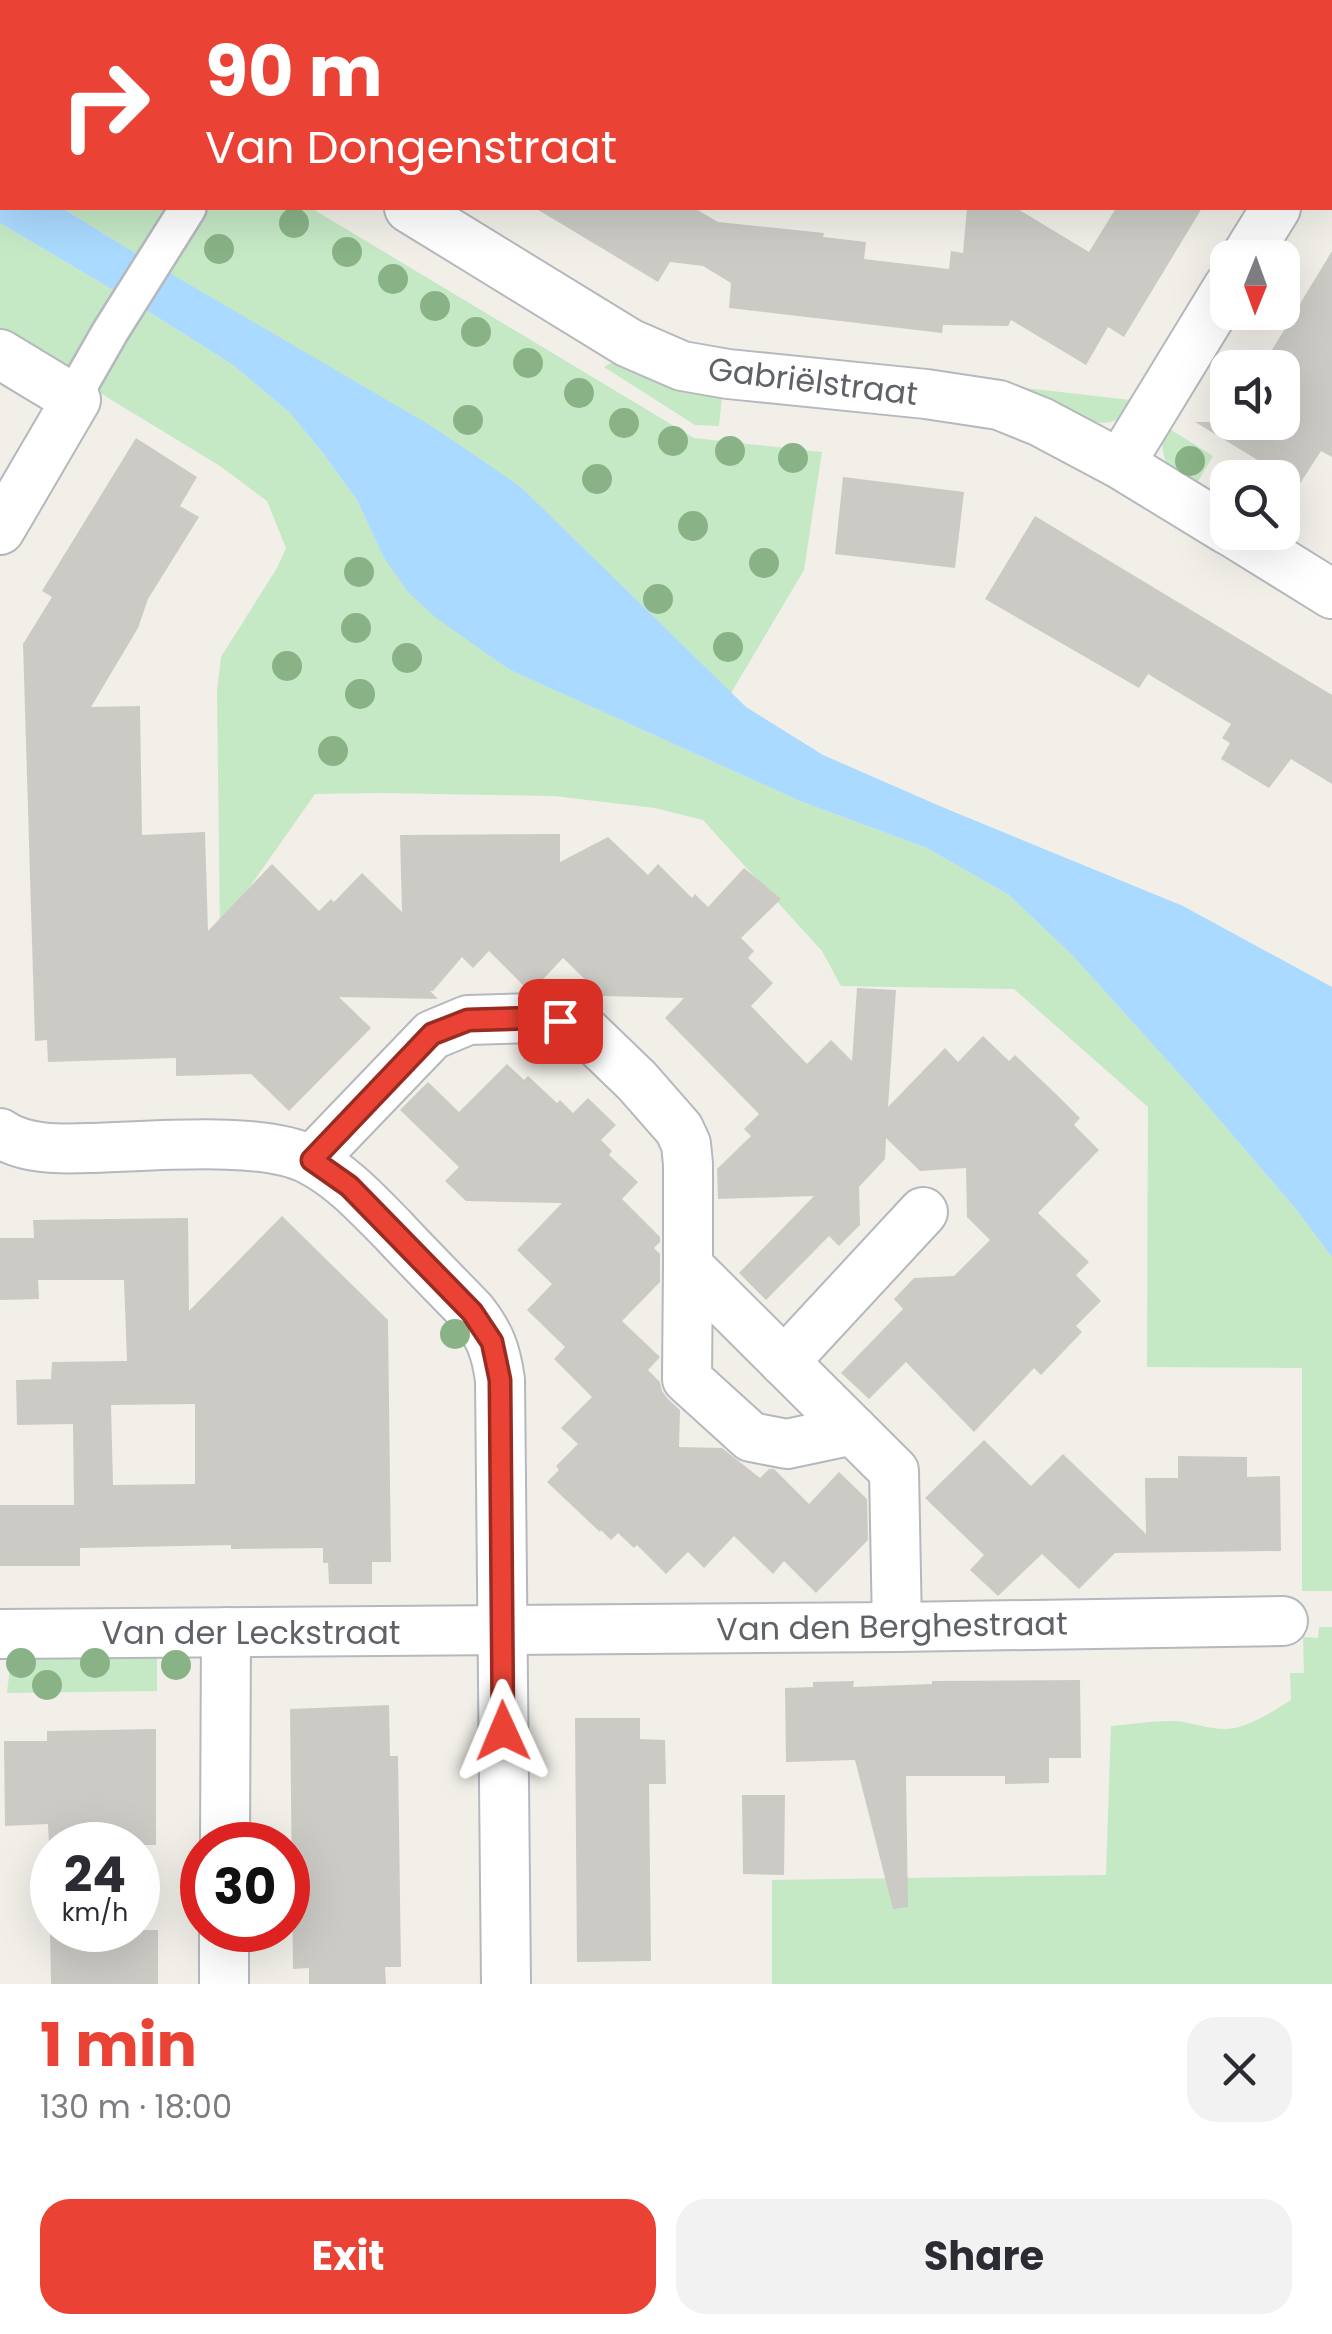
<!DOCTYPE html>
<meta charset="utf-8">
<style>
:root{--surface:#fff;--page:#f2f2f3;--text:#2b2b33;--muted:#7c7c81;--accent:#ea4335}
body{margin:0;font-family:Poppins,sans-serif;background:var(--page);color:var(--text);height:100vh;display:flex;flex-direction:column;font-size:38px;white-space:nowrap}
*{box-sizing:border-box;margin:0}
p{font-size:32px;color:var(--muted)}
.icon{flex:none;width:55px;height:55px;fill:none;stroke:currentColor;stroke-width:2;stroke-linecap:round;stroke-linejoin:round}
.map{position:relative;height:1984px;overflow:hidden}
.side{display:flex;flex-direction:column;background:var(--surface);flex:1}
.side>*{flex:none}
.hud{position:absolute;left:0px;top:0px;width:1332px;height:210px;box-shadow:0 10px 40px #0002;background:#ea4335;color:#fff;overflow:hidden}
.needle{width:65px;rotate:181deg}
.tools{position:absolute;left:1210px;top:240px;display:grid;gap:20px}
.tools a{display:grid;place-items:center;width:90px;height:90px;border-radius:20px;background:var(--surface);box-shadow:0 10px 40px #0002;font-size:50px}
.speed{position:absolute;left:30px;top:1822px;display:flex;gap:20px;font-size:50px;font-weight:700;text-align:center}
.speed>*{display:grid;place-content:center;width:130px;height:130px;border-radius:50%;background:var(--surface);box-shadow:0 10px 40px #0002;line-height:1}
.speed small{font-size:25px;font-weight:400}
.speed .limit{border:15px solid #d22;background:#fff;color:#111}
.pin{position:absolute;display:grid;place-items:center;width:85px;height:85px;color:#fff;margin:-42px;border-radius:20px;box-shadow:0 5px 15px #0006}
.me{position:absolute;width:110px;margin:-55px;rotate:359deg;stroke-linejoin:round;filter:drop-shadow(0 0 8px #0008)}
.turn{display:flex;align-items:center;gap:35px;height:210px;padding:0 40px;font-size:45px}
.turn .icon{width:130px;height:130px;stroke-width:2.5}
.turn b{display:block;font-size:70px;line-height:85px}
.round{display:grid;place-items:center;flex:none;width:105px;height:105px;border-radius:30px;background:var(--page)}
.overview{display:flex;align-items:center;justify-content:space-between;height:170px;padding:0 40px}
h1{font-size:60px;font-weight:700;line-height:75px;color:var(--accent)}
.primary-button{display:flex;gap:20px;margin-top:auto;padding:20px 40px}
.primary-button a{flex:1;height:115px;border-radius:30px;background:var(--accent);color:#fff;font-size:40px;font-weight:700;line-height:115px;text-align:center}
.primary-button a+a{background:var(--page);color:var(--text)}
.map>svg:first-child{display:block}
.green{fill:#c5e8c5}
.water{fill:#aadaff}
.building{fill:#cccac5;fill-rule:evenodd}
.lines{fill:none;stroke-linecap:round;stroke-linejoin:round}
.pedestrian-casing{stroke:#b5b8bc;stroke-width:40}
.minor-casing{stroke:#b5b8bc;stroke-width:52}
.pedestrian{stroke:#fff;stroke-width:35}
.minor{stroke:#fff;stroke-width:48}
.tree{fill:#89b387}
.route-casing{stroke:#982c22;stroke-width:25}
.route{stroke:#ea4335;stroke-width:18}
.labels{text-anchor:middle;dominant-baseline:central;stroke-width:8;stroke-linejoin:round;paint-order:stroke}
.street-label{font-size:32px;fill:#5f6368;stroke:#fff}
</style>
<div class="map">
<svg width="1332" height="1984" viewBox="0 0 1332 1984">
<rect width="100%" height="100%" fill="#f1efe8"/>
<!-- green -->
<g class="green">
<path d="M62,208H173L142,257Z"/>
<path d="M199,208H311L694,438L822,452L804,570L731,693L521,487L161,268Z"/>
<path d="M0,223L120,294L70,376L0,333Z"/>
<path d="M138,305L233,365L289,412L323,453L357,500L383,556L476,645L510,670L800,801L927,848L1009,895L1073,956L1200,1097L1295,1208L1332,1257V1591H1302V1368L1147,1367L1148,1107L1014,989L841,986L822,951L703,820L655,808L554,796L381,793L315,794L220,929L217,691L221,657L277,568L286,548L267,501L220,466L92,388Z"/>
<path d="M623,356L723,388L719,426L695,425L604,367Z"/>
<path d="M998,385L1131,400L1137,405C1129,412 1121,420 1110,422C1085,428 1024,395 998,385Z"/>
<path d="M1165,426L1213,456L1194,488C1168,472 1157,457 1165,426Z"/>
<path d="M1319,1627H1332V1984H772V1880L1106,1875L1111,1726C1132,1724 1153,1721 1173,1721C1194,1722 1214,1732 1235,1728C1254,1724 1275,1710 1291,1700L1290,1673H1304L1303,1637L1318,1638Z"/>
<path d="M157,1644V1691L7,1693L10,1667L19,1653Z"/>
</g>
<!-- water -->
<g class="water">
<path d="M0,170L2,171V208H62L142,257L120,294L0,223Z"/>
<path d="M161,268L433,427L521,487L746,707L823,755L942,807L1183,906L1332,987V1257L1295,1208L1200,1097L1073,956L1009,895L927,848L800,801L510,670L435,617L407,591L383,556L357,500L323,453L289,412L233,365L138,305Z"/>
</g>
<!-- building -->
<g class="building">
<path d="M535,208H694L718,222L824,233L823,237L866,242L864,259L949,269L951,251L963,253L967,208H1016L1089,252L1116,208H1202L1124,337L1108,327L1086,365L1011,320L1008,326L943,325L942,333L729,308L731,283L703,266L670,262L658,282Z"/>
<path d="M1332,251V457L1321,451L1299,485L1195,422H1282V368H1261Z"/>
<path d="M136,438L197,477L180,506L199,517L148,599L138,628L91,707L140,706L142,835L205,832L208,931L272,864L319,911L331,899L334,902L362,873L402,912L400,835L560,834V862L608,837L648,875L658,864L692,898L695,894L708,907L744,868L781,899L741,938L754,951L748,958L773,983L751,1006L807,1064L831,1040L852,1061L857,988L896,990L888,1107L945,1048L958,1062L983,1036L1009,1061L1015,1055L1058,1096L1080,1118L1074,1125L1099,1150L1038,1213L1089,1262L1076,1275L1101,1301L1076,1326L1082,1332L1041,1375L1034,1368L974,1432L906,1362L869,1399L841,1373L903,1309L894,1299L914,1278L954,1276L990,1240L967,1217L966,1168L920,1171L886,1138L885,1159L859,1187L860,1225L839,1246L829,1236L766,1300L739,1273L814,1196L718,1199L717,1169L751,1136L744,1129L759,1114L665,1018L684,998L602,996L563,958L532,991H529L489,951L473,968L462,957L433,991H430L438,999L339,997L371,1028L289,1111L251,1074L176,1076V1058L48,1062L47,1040L35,1041L23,644L52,597L42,591Z"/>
<path d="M843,477L964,492L955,568L835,554Z"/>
<path d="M1035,516L1332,695V784L1291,759L1269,788L1221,759L1230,743L1222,738L1231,724L1148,674L1139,688L985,599Z"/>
<path d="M507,1064L524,1080L528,1076L557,1103L560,1100L573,1113L588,1098L616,1125L601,1140L612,1151L609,1155L638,1182L622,1199L660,1237V1242L654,1248L660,1254V1282L622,1321L660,1357L648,1370L660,1382L662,1391L668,1399L680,1410L679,1447L722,1448L760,1478L769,1469H774L809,1504L839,1472L867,1499L868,1540L816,1593L784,1561L773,1574L734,1536L704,1568L688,1552L666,1574L637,1545L634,1548L618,1533L611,1540L601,1530L600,1532L547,1482L559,1470L556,1466L578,1444L561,1428L592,1397L554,1359L565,1347L527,1310L552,1284L517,1250L562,1203L466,1201L445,1181L459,1167L400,1110L428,1082L459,1112Z"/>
<path d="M282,1216L388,1320L391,1562H372V1584H329L328,1563H323V1548L231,1549V1545L80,1548V1566H0V1505H74L73,1424L17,1425L16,1380L51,1379L52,1362L127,1361L124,1280H38L39,1299L0,1300V1238H34L33,1220L188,1218L189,1311ZM195,1404V1484L113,1485L111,1405Z"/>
<path d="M984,1440L1031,1486L1063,1454L1146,1534L1145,1478H1178V1456L1247,1457V1477L1280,1476L1281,1551L1115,1553L1079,1589L1042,1554L998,1596L970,1570L984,1555L925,1498Z"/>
<path d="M1080,1680L1081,1758H1049V1783L1005,1784V1776H906L908,1907L893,1909L855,1760L786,1762L785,1688L813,1687V1682L854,1681L853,1687L932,1684V1681Z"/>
<path d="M389,1705L390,1756H398L401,1967H385L386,1984H309V1968L293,1969L290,1709Z"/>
<path d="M575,1718H640V1739L665,1740L666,1784H649L651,1961L577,1962Z"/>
<path d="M156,1729V1845H49L48,1824L5,1826L4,1741H47V1731Z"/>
<path d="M742,1795H785L784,1875L743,1874Z"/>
<path d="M50,1930H158V1984H51Z"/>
</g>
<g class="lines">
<defs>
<path id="pedestrian" d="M76,400L82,381L110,332L188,208"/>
<g id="minor">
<path d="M1107,0L1111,2"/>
<path d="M250,2V0"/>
<path d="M0,29L2,30"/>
<path d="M1330,117L1332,114"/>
<path d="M409,208L629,343L682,366L728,374L926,394L999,405L1041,422L1120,464L1228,530"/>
<path d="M1245,258L1276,208"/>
<path d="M0,354L76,400L0,530"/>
<path d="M1120,464L1228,287"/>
<path d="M1232,532L1332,594"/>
<path d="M0,1133C24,1150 61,1149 89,1148C147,1147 261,1135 310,1160C342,1176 367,1204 392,1229C418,1257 445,1284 472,1312C490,1335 496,1351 500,1380L506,1984"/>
<path d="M312,1160L432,1035L468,1020L536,1018L561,1021L583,1029L637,1081L679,1129L686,1144L688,1164V1266L894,1471L897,1627"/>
<path d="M688,1266L687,1379L751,1437L787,1444L853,1430"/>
<path d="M784,1362L923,1212"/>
<path d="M0,1634L897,1627L1283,1621"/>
<path d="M225,1845L226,1632"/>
<path d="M224,1984V1930"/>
</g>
</defs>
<!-- pedestrian casing -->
<use href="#pedestrian" class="pedestrian-casing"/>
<!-- minor casing -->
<use href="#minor" class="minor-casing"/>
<!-- pedestrian -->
<use href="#pedestrian" class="pedestrian"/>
<!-- minor -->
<use href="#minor" class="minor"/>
</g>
<!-- trees -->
<g class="tree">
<circle cx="294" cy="223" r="15"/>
<circle cx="219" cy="249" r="15"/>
<circle cx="347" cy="252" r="15"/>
<circle cx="393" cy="279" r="15"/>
<circle cx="435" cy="306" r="15"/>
<circle cx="476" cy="332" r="15"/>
<circle cx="528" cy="363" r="15"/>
<circle cx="579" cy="393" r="15"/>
<circle cx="468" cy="420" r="15"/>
<circle cx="624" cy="423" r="15"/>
<circle cx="673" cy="441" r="15"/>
<circle cx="730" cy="451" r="15"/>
<circle cx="793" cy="458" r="15"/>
<circle cx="1190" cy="461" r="15"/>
<circle cx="597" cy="479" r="15"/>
<circle cx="693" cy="526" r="15"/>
<circle cx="764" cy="563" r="15"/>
<circle cx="359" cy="572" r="15"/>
<circle cx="658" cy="599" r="15"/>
<circle cx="356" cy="628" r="15"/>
<circle cx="728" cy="647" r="15"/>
<circle cx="407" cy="658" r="15"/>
<circle cx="287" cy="666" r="15"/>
<circle cx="360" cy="694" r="15"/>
<circle cx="333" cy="751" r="15"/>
<circle cx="455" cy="1334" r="15"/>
<circle cx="21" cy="1663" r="15"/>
<circle cx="95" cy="1663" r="15"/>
<circle cx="176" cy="1665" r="15"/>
<circle cx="47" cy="1685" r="15"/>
</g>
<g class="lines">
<defs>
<path id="route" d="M503,1731L500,1380L492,1342L472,1312L349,1186L312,1160L432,1034L468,1020L536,1018L560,1021"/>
</defs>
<!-- route casing -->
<use href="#route" class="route-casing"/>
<!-- route -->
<use href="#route" class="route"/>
</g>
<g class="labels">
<!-- street labels -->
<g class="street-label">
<text transform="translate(813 381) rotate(7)">Gabriëlstraat</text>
<text transform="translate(892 1626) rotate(-1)">Van den Berghestraat</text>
<text x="251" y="1632">Van der Leckstraat</text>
</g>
</g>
</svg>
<div class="tools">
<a><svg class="needle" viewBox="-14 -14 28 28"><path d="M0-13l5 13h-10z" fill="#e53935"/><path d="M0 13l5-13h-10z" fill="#7c7c81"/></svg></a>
<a><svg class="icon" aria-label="sound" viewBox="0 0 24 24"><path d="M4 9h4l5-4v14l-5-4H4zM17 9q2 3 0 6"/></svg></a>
<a><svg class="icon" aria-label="search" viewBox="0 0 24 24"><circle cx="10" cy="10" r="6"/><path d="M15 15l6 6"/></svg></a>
</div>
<div class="speed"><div>24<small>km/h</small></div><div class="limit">30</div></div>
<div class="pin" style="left:560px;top:1021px;background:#d93025"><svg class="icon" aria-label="arrive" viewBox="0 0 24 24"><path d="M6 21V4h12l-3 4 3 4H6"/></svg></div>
<svg class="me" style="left:503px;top:1731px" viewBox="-20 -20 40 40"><path d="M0-17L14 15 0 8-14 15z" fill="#ea4335" stroke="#fff" stroke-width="4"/></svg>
<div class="hud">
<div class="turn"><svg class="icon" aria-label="right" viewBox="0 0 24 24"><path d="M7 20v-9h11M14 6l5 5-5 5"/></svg><div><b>90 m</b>Van Dongenstraat</div></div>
</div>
</div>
<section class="side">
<div class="overview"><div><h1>1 min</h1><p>130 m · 18:00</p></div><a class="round"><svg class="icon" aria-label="close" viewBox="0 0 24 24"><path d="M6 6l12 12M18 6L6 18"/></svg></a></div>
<div class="primary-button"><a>Exit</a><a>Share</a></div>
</section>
